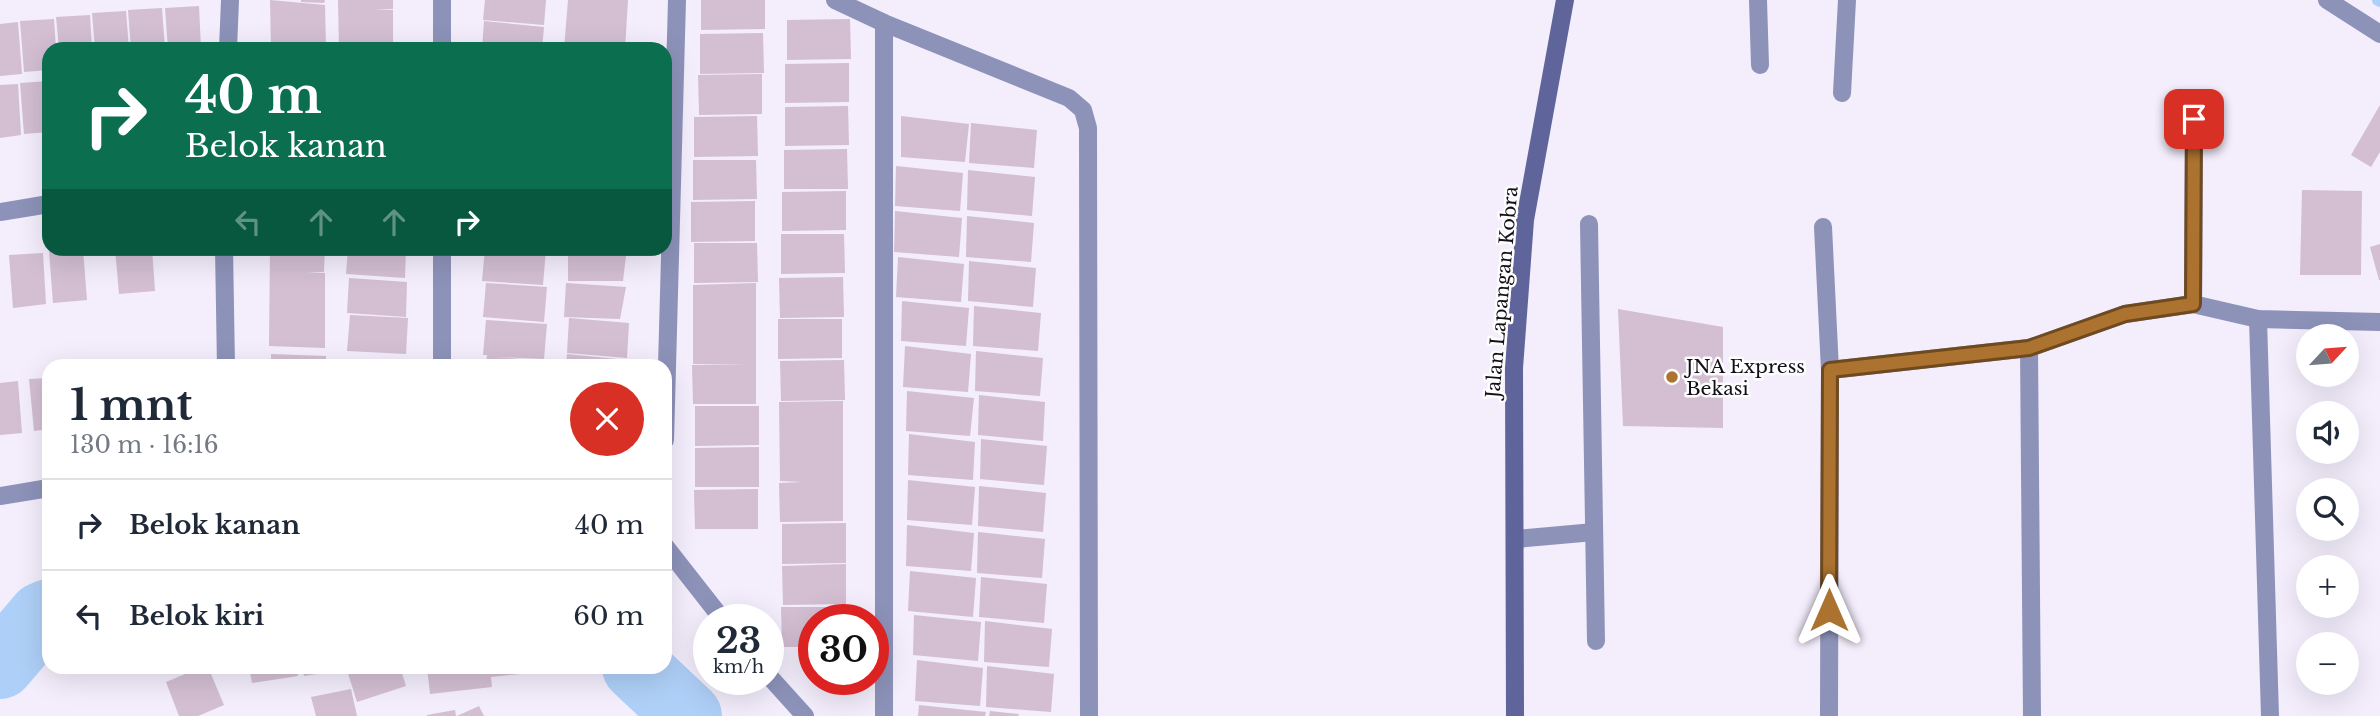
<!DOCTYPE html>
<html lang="id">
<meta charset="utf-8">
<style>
:root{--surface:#fff;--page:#f2f2f3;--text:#1f2937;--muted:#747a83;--line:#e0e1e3}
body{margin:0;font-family:"Libre Baskerville",serif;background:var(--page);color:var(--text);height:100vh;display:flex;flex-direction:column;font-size:26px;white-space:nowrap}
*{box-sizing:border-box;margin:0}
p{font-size:23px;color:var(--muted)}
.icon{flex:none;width:38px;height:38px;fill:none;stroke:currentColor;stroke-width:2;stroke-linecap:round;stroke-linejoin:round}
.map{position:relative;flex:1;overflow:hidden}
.drawer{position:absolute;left:42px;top:359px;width:630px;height:315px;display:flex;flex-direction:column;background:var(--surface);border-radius:21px;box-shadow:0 7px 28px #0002}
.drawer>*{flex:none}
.guide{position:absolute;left:42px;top:42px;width:630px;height:214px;border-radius:21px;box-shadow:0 7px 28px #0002;background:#0b6e4f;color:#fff;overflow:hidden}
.needle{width:46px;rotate:64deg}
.fabs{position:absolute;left:2296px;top:324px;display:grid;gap:14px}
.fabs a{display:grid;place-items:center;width:63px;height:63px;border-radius:50%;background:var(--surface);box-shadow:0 7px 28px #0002;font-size:35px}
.speed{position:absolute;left:693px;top:604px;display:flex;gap:14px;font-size:35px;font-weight:700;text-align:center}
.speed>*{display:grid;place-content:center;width:91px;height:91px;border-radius:50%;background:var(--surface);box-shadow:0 7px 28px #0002;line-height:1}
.speed small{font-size:18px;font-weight:400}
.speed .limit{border:10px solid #d22;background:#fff;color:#111}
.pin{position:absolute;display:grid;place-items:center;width:60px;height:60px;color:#fff;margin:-30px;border-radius:14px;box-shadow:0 4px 10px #0006}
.me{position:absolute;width:77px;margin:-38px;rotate:0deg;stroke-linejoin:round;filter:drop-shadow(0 0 5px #0008)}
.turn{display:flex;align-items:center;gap:24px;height:147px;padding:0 28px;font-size:32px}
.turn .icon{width:91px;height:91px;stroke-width:2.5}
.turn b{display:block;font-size:49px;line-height:60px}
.lanes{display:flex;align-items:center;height:66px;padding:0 28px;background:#0003;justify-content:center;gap:35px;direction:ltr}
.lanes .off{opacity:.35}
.round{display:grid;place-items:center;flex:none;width:74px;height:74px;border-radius:37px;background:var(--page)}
.summary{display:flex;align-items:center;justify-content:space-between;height:119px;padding:0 28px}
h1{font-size:42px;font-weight:700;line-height:52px}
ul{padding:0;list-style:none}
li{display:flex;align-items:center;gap:21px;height:91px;padding:0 28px;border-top:2px solid var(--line)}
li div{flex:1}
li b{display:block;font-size:26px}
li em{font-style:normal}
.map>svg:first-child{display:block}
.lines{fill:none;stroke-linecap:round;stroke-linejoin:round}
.stream{stroke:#aecff7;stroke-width:12}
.river{stroke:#aecff7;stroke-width:68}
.building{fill:#d3bed2}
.lane{stroke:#8d92b9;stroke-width:18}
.street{stroke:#8d92b9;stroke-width:18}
.secondary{stroke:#5f659b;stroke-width:18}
.route-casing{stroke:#6f4a1f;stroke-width:18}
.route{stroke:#ab7230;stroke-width:12}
.poi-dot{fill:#ab7230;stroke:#fdfdfd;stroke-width:2.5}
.labels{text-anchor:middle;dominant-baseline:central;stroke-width:5;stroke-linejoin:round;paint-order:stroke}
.street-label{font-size:19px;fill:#120f17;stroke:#fdfdfd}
.poi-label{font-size:19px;fill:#120f17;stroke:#fdfdfd;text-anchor:start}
</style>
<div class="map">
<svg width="2380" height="716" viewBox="0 0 2380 716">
<rect width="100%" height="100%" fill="#f3edfc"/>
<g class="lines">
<!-- stream -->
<path class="stream" d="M2378,0L2380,1"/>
<!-- river -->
<g class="river">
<path d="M0,665L42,616L49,613"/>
<path d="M636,667L688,716"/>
</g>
</g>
<!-- building -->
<g class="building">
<path d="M270,0L325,5L326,49H271Z"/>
<path d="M301,0H325L324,3L301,2Z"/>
<path d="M338,0H393V9H373L393,10V47L380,46V49H339Z"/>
<path d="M485,0H546L544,25L483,20Z"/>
<path d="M568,0H628L625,49H564Z"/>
<path d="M701,0H765V29L701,30Z"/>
<path d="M199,6L201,49H168L165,8Z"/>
<path d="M162,8L165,49H131L128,10Z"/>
<path d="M126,11L129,49H95L92,13Z"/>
<path d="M90,15L92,49H59L56,17Z"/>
<path d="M54,19L56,49H49V70L24,72L20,21Z"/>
<path d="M850,19L851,59L787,60V20Z"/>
<path d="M484,21L544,27L542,49H482Z"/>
<path d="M18,22L22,74L0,76V24Z"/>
<path d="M763,33L764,73L700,74V34Z"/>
<path d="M849,63V102L785,103V64Z"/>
<path d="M762,74V114L699,115L698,75Z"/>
<path d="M49,81V132L24,134L20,83Z"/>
<path d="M18,84L21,135L0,138V85Z"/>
<path d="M2380,105V152L2371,167L2351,155Z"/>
<path d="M848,106L849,145L785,146V107Z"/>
<path d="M757,116L758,156L694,157V117Z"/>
<path d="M901,116L969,124L965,162L901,157Z"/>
<path d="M971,123L1037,130L1034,168L969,163Z"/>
<path d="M847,149L848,189H784V150Z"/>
<path d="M693,160H756L757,199L693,200Z"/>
<path d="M896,166L963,173L960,211L895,206Z"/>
<path d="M968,170L1035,177L1032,216L967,210Z"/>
<path d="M2302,190L2362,191L2361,275H2300Z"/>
<path d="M846,191V230L782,231V192Z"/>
<path d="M755,201V241L691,242V202Z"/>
<path d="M895,211L962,218L959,257L894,252Z"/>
<path d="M967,216L1034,223L1031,262L966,257Z"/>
<path d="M781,234H844L845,273L781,274Z"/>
<path d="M694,243H757L758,282L694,283Z"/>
<path d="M2380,244V280H2379L2370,247Z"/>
<path d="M115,248H152L155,291L119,294Z"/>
<path d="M270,248H325L324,272H306L325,273V348L269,346Z"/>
<path d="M348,248H406L405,278L346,274Z"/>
<path d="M485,248L546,250L543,285L482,281Z"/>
<path d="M568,248H627L623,281H568Z"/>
<path d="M83,249L87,300L53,303L49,251Z"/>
<path d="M43,253L46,304L13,308L9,255Z"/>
<path d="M898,257L964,264L961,302L896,297Z"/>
<path d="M969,261L1036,268L1033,307L968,301Z"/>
<path d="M843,277L844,317L780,318L779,278Z"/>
<path d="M349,278L407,282L406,317L347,313Z"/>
<path d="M486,283L547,287L544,322L483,317Z"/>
<path d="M566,283L626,287L620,319L564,317Z"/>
<path d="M756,283V404H693L692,365L748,364H693V285Z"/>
<path d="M902,301L969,308L966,346L901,341Z"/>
<path d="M974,306L1041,313L1038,351L973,346Z"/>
<path d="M1618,309L1723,327V428L1623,426Z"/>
<path d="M350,315L408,318L406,354L347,351Z"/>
<path d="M569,318L629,323L627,358L567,353Z"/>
<path d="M778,319H842V358L778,359Z"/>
<path d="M486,320L547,324L544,359L493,357L548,361L547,366H486L487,355H483Z"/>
<path d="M905,346L971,354L968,392L903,387Z"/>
<path d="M976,351L1043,358L1040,396L975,391Z"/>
<path d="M271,354L326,356V366H271Z"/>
<path d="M567,354L627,360V366H566Z"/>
<path d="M349,360L404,363V366H349Z"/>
<path d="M844,360L845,400L781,401L780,361Z"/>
<path d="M165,361V366H132V364Z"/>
<path d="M49,378V429L34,431L29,379Z"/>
<path d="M18,381L22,433L0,435V383Z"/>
<path d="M907,391L974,398L970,436L906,431Z"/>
<path d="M979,395L1045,402L1043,441L978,435Z"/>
<path d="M843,401V521L780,522L779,483L803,482L780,481L779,402Z"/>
<path d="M695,406H759V445L695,446Z"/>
<path d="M909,434L975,442L973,480L908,475Z"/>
<path d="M981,439L1047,446L1044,485L980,479Z"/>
<path d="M759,447V487H695V448Z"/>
<path d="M908,480L975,487L972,525L907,520Z"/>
<path d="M979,486L1046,493L1043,532L978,526Z"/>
<path d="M758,489V529H695L694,490Z"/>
<path d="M846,523V563L782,564V524Z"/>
<path d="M907,525L974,533L971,571L906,566Z"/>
<path d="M978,532L1045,539L1042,578L977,573Z"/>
<path d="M846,564V604L783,605L782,566Z"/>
<path d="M910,571L976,578L973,617L908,611Z"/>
<path d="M981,577L1047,584L1044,623L979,617Z"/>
<path d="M781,607H845V620H814V647H782Z"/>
<path d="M914,615L981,622L978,661L913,655Z"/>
<path d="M985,621L1052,629L1049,667L984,662Z"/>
<path d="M917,660L983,668L980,706L915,701Z"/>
<path d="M987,666L1054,674L1051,712L986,707Z"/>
<path d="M202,667H208L224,705L198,716H179L166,682Z"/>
<path d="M249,667H297L298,676L252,683Z"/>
<path d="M302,667H335L336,671L304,676Z"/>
<path d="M346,667H400L406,686L357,702Z"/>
<path d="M427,667H530L531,673L491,677L492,687L430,694Z"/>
<path d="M351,689L357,716H316L311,697Z"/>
<path d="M919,705L986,712L985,716H918Z"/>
<path d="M479,706L484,716H457Z"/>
<path d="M455,710L456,716H427V715Z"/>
<path d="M990,711L1019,714L1018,716H989Z"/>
</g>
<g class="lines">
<!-- lane -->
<g class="lane">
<path d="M1589,224L1596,641"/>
<path d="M1516,539L1594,532"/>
</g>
<!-- street -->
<g class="street">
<path d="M442,0V49"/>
<path d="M835,0L884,23L1069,98L1083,110L1088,128L1089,716"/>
<path d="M1758,0L1760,65"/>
<path d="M2327,0L2380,34"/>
<path d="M884,23V716"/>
<path d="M228,49L230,0"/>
<path d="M1842,93L1847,0"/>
<path d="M0,212L49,204"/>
<path d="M1823,227L1830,370L1829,716"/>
<path d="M224,248L226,366"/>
<path d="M442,248V366"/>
<path d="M2193,304L2194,119"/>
<path d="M2258,319L2270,716"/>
<path d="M2029,348L2032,716"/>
<path d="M1830,370L2029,348L2125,314L2193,304L2258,319L2380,322"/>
<path d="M665,440L677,0"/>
<path d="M0,496L49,488"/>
<path d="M665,546L723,620"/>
<path d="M768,675L805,716"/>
</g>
<!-- secondary -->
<path class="secondary" d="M1515,716L1514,368L1525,220L1565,0"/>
</g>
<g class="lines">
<defs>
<path id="route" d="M1829,610L1830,370L2029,348L2125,314L2193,304L2194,119"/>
</defs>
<!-- route casing -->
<use href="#route" class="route-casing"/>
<!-- route -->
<use href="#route" class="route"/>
</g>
<!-- markers -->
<circle class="poi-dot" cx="1672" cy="377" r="7"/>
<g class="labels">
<!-- street labels -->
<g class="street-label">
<text transform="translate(1502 292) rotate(-85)">Jalan Lapangan Kobra</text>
</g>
<!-- poi labels -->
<g class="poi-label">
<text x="1686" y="366">JNA Express<tspan x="1686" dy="22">Bekasi</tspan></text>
</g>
</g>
</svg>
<div class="fabs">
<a><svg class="needle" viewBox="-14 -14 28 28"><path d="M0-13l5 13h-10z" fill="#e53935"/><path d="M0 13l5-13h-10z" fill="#747a83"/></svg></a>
<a><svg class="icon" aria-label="sound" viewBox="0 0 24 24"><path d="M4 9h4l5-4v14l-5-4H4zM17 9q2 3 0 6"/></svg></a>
<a><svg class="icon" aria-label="search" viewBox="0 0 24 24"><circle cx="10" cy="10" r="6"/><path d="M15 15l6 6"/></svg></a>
<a>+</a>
<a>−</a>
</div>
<div class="speed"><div>23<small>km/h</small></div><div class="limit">30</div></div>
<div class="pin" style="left:2194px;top:119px;background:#d93025"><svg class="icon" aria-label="arrive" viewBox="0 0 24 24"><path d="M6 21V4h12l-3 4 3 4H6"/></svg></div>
<svg class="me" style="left:1829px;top:610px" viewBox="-20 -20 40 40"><path d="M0-17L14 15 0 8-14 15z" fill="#ab7230" stroke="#fff" stroke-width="4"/></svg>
<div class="guide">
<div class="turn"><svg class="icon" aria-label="right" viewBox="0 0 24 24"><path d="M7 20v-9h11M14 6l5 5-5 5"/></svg><div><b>40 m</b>Belok kanan</div></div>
<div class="lanes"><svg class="icon off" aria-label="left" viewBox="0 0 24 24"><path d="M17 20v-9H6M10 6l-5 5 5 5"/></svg><svg class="icon off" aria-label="ahead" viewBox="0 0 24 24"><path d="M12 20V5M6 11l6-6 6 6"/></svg><svg class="icon off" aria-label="ahead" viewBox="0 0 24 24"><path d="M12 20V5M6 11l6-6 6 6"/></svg><svg class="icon" aria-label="right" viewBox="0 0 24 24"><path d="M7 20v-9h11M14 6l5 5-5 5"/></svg></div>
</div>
<section class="drawer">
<div class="summary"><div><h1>1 mnt</h1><p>130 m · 16:16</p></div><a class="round" style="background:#d93025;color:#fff"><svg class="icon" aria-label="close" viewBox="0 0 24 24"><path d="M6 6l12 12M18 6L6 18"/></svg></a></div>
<ul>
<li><svg class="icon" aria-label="right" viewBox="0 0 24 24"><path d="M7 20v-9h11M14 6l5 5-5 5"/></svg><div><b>Belok kanan</b></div><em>40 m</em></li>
<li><svg class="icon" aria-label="left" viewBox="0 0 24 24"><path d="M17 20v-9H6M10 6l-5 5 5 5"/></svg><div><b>Belok kiri</b></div><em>60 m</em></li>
</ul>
</section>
</div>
